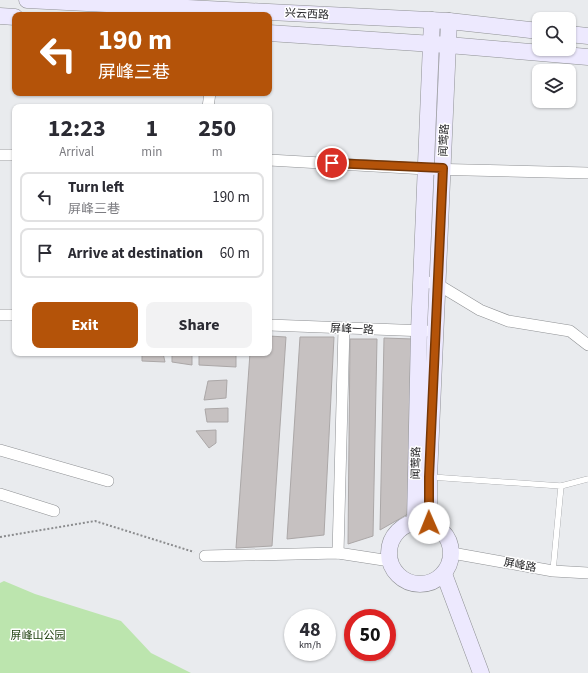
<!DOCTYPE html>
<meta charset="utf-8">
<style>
:root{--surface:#fff;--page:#f2f2f3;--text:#2b2b33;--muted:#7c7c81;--line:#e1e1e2;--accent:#b45309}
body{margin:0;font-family:"Source Sans 3","Noto Sans SC",sans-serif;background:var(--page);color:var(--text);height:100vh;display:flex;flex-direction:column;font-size:15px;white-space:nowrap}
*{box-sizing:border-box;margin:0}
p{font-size:13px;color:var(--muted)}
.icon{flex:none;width:22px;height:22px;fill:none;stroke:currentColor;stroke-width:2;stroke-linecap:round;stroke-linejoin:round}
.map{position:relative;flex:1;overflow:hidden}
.panel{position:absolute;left:12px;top:104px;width:260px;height:252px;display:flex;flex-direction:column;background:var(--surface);border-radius:8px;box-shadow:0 1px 3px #0004}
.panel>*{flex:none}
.hud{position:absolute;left:12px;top:12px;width:260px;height:84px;border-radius:8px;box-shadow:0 1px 3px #0004;background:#b45309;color:#fff;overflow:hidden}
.tools{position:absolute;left:532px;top:12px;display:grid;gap:8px}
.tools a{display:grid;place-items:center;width:44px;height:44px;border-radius:8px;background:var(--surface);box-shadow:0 1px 3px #0004;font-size:20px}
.speed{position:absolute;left:284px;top:609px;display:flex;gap:8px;font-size:20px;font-weight:700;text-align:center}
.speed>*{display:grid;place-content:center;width:52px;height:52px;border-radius:50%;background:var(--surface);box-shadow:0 1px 3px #0004;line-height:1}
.speed small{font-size:10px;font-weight:400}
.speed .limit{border:6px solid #d22;background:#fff;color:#111}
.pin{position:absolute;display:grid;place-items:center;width:34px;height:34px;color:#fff;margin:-17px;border:2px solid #fff;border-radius:50%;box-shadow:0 1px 4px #0007}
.me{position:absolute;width:44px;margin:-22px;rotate:359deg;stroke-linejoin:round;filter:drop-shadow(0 0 3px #0008)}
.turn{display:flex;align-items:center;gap:14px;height:84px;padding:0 20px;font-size:18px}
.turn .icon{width:52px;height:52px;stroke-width:2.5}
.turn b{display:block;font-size:28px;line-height:34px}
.eta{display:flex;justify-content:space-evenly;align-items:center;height:68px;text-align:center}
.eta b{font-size:24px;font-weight:700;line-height:28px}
.primary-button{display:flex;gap:8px;margin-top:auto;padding:8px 20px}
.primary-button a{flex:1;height:46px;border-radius:8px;background:var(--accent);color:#fff;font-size:16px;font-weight:700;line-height:46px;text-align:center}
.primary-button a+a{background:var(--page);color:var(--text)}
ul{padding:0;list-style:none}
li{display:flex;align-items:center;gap:12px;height:50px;margin:0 8px 6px;padding:0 12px;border:2px solid var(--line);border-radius:8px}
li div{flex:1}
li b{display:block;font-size:15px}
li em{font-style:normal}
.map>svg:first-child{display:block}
.green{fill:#bce5ae}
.building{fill:#c6c1c1;stroke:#aba7a7}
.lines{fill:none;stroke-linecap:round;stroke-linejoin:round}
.service-casing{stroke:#8f9194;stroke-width:6}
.minor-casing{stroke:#8f9194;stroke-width:12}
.secondary-casing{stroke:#8f9194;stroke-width:17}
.path{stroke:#8b8c8e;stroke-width:2;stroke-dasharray:2 2;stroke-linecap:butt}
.service{stroke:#fff;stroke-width:5.5}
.minor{stroke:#fff;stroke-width:11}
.secondary{stroke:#ede9fe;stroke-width:16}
.route-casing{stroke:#753606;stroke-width:10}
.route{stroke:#b45309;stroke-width:7}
.labels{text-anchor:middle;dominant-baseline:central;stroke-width:3;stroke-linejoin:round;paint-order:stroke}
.street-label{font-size:11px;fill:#262628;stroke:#fff}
.park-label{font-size:11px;fill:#183b08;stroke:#fff}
</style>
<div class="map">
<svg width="588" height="673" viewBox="0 0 588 673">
<rect width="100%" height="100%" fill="#e9ebee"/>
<!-- green -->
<path class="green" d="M4,581L35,594L121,621L151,653L191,673H0V583Z"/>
<!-- building -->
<g class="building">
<path d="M269,336L286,337L272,546L236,548L250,353H269Z"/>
<path d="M300,337H334L324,535L287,539Z"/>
<path d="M384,338L413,339L408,514L380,530Z"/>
<path d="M350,339H377L373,536L348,544Z"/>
<path d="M142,353H163L165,362L142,361Z"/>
<path d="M172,353H192V365L172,362Z"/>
<path d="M199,353H236V367L199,365Z"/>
<path d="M227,380L226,398L204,400L208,381Z"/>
<path d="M228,408V422H207L205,409Z"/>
<path d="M216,430V443L209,448L196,431Z"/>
</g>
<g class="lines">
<defs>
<g id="service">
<path d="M431,477L561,486L553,571"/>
<path d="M561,486L588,479"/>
</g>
<g id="minor">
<path d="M208,107L210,93"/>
<path d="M0,155H15"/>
<path d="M269,160L426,169L588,173"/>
<path d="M421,281L437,284L480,310L508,321L570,331L588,345"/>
<path d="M0,315H15"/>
<path d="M269,325L426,331"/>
<path d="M0,450L108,481"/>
<path d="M0,494L54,511"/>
<path d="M338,553L344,328"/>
<path d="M452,553L553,571L588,573"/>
<path d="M205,556L338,553L390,561"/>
</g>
<g id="secondary">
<path d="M27,0L449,21L539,31"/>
<path d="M0,16L15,17"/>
<path d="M269,33L448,45L588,57"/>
<path d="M569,34L588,36"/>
<circle cx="420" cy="553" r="31"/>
<path d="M415,522L419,331L432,20"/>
<path d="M429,523V477L449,21"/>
<path d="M444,574L481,673"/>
</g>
</defs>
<!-- service casing -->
<use href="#service" class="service-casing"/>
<!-- minor casing -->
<use href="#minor" class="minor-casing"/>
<!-- secondary casing -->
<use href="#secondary" class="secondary-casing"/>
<!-- path -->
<path class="path" d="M0,537L95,521L194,552"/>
<!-- service -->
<use href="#service" class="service"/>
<!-- minor -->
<use href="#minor" class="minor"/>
<!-- secondary -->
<use href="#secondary" class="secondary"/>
</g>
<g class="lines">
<defs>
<path id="route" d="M332,163L443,168L429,477V523"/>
</defs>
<!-- route casing -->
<use href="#route" class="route-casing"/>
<!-- route -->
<use href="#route" class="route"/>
</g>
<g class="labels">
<!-- street labels -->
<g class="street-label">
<text transform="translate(307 14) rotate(3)">兴云西路</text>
<text transform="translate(444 140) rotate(-87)">闻莺路</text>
<text transform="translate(352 329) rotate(2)">屏峰一路</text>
<text transform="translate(416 463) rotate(-89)">闻莺路</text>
<text transform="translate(520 565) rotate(10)">屏峰路</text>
</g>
<!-- park labels -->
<g class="park-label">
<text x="38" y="635">屏峰山公园</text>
</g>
</g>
</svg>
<div class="tools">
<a><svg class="icon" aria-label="search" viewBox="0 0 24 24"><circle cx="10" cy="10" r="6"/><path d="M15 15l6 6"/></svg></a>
<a><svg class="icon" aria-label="layers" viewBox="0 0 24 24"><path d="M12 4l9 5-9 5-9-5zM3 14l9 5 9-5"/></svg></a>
</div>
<div class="speed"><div>48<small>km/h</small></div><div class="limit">50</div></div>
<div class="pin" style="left:332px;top:163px;background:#d93025"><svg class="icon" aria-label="arrive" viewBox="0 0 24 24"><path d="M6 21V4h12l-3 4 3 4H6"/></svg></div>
<svg class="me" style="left:429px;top:523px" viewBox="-20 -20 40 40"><circle r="19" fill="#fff"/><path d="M0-13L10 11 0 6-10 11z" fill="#b45309"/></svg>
<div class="hud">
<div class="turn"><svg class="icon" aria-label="left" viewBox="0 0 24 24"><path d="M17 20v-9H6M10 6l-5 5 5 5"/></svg><div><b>190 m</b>屏峰三巷</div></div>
</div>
<section class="panel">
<div class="eta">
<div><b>12:23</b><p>Arrival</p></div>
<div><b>1</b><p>min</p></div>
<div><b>250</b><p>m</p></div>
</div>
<ul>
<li><svg class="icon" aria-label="left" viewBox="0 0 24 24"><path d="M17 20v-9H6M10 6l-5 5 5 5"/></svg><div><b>Turn left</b><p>屏峰三巷</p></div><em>190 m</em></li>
<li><svg class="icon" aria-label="arrive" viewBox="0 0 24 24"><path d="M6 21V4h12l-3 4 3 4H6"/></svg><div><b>Arrive at destination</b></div><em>60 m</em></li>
</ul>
<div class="primary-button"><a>Exit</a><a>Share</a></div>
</section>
</div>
